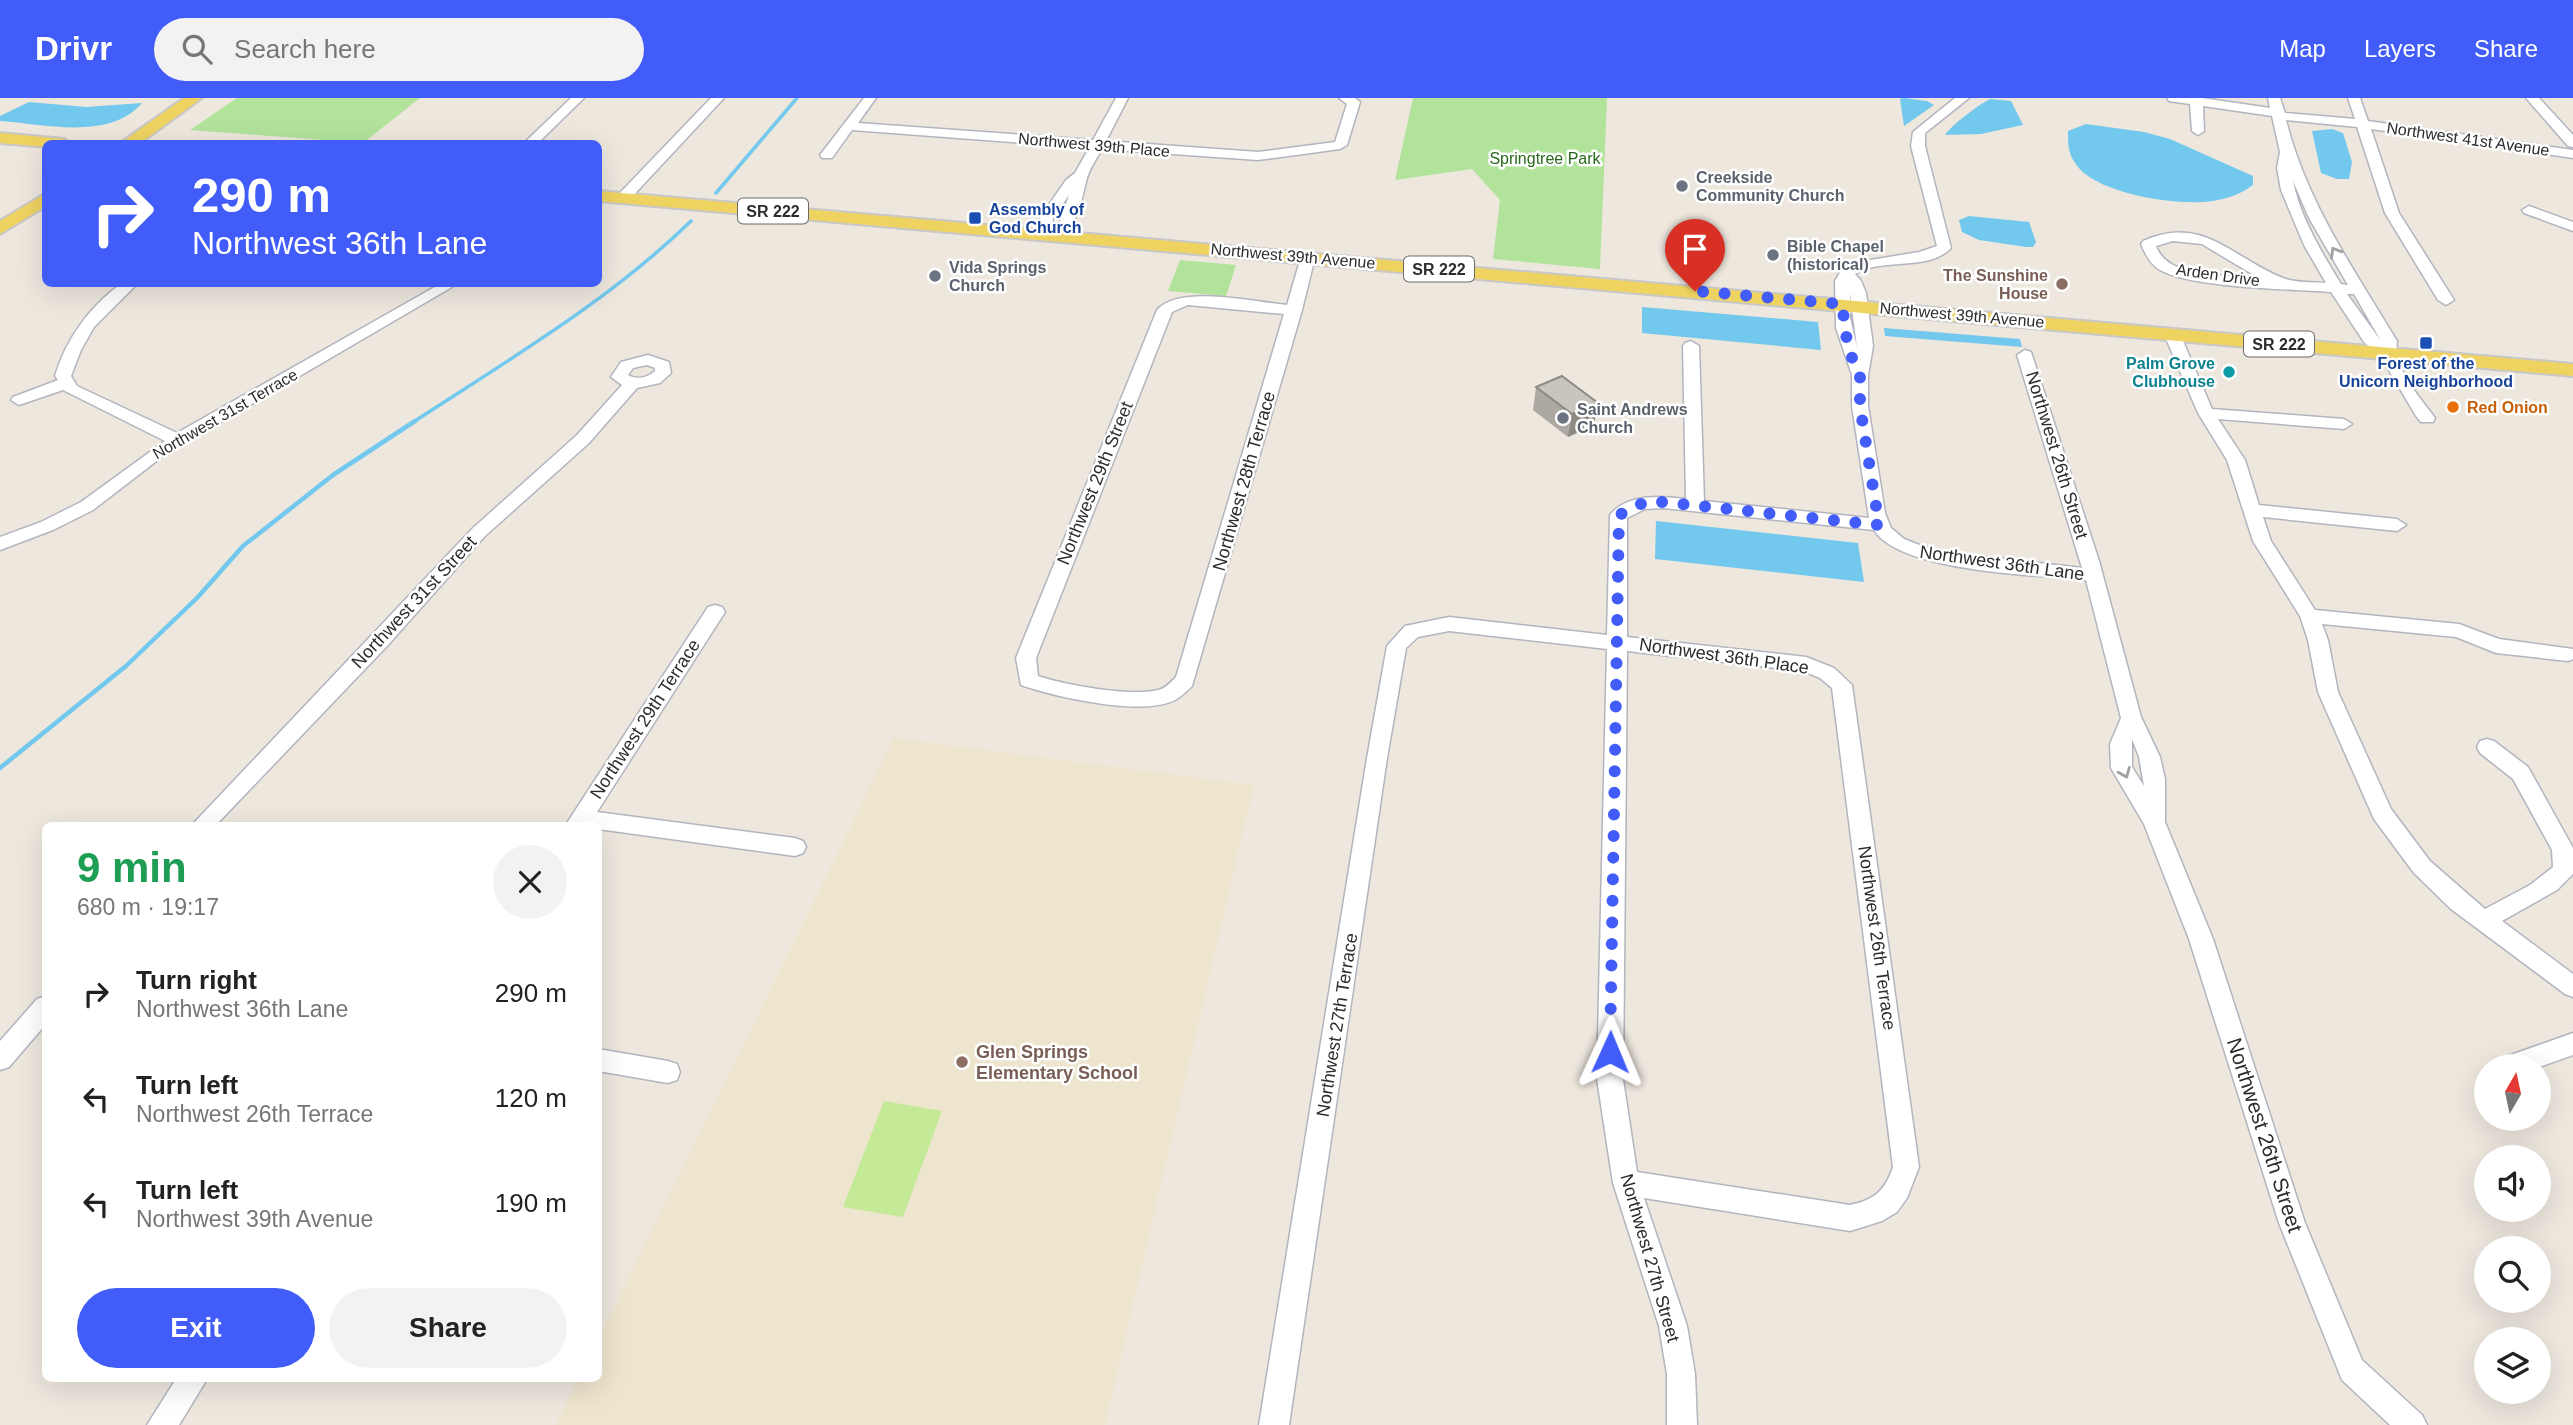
<!DOCTYPE html>
<meta charset="utf-8">
<style>
:root{--surface:#fff;--page:#f2f2f2;--text:#222;--muted:#767676;--accent:#415cf8}
body{margin:0;font-family:Helvetica,sans-serif;background:var(--page);color:var(--text);height:100vh;display:flex;flex-direction:column;font-size:26px;white-space:nowrap}
*{box-sizing:border-box;margin:0}
p{font-size:23px;color:var(--muted)}
.icon{flex:none;width:38px;height:38px;fill:none;stroke:currentColor;stroke-width:2;stroke-linecap:round;stroke-linejoin:round}
.map{position:relative;flex:1;overflow:hidden}
.sheet{position:absolute;left:42px;top:724px;width:560px;height:560px;display:flex;flex-direction:column;background:var(--surface);border-radius:10px;box-shadow:0 7px 28px #0002}
.sheet>*{flex:none}
.banner{position:absolute;left:42px;top:42px;width:560px;height:147px;border-radius:10px;box-shadow:0 7px 28px #0002;background:#415cf8;color:#fff;overflow:hidden}
.needle{width:46px;rotate:9deg}
.tools{position:absolute;left:2474px;top:956px;display:grid;gap:14px}
.tools a{display:grid;place-items:center;width:77px;height:77px;border-radius:50%;background:var(--surface);box-shadow:0 7px 28px #0002;font-size:35px}
.pin{position:absolute;display:grid;place-items:center;width:60px;height:60px;color:#fff;margin:-72px -30px;border-radius:50% 50% 50% 0;rotate:-45deg;box-shadow:0 0 7px #0007}
.pin .icon{rotate:45deg}
.me{position:absolute;width:77px;margin:-38px;rotate:1deg;stroke-linejoin:round;filter:drop-shadow(0 0 5px #0008)}
.turn{display:flex;align-items:center;gap:24px;height:147px;padding:0 35px;font-size:32px}
.turn .icon{width:91px;height:91px;stroke-width:2.5}
.turn b{display:block;font-size:49px;line-height:60px}
.round{display:grid;place-items:center;flex:none;width:74px;height:74px;border-radius:37px;background:var(--page)}
.summary{display:flex;align-items:center;justify-content:space-between;height:119px;padding:0 35px}
h1{font-size:42px;font-weight:700;line-height:52px;color:#1e9e55}
.action{display:flex;gap:14px;margin-top:auto;padding:14px 35px}
.action a{flex:1;height:80px;border-radius:42px;background:var(--accent);color:#fff;font-size:28px;font-weight:700;line-height:80px;text-align:center}
.action a+a{background:var(--page);color:var(--text)}
ul{padding:0;list-style:none}
li{display:flex;align-items:center;gap:21px;height:105px;padding:0 35px}
li div{flex:1}
li b{display:block;font-size:26px}
li em{font-style:normal}
header{display:flex;align-items:center;gap:42px;box-sizing:border-box;height:98px;padding:0 35px;background:var(--accent);color:#fff}
header strong{font-size:33px}
nav{display:flex;gap:38px;margin-inline-start:auto;font-size:24px}
.search{width:490px;height:63px;background:var(--page);display:flex;align-items:center;gap:18px;box-sizing:border-box;padding:0 24px;border-radius:38px;color:var(--muted);font-size:26px}
.map>svg:first-child{display:block}
.education{fill:#eee5ce}
.green{fill:#b1e39b}
.pitch{fill:#c4ea97}
.water{fill:#73c8ed}
.lines{fill:none;stroke-linecap:round;stroke-linejoin:round}
.stream-far1{stroke:#73c8ed;stroke-width:3.5}
.stream{stroke:#73c8ed;stroke-width:4.5}
.minor-casing{stroke:#b2b4bf;stroke-width:3}
.major-casing{stroke:#c8c8c8;stroke-width:4}
.minor{fill:#fff;fill-rule:evenodd}
.major{fill:#efd361;fill-rule:evenodd}
.wall{fill:#ada9a2}
.shaded-wall{fill:#8d8a84}
.building{fill:#c9c5bc;stroke:#8d8a84;stroke-width:2}
.oneway{stroke:#a0a0a0}
.route{stroke:#415cf8;stroke-width:12;stroke-dasharray:0 21.6}
.worship-dot{fill:#6b7280;stroke:#fff;stroke-width:2.5}
.transit-dot{fill:#1a4fb4;stroke:#fff;stroke-width:2.5}
.education-dot{fill:#8d6e63;stroke:#fff;stroke-width:2.5}
.culture-dot{fill:#0f9aa8;stroke:#fff;stroke-width:2.5}
.food-dot{fill:#e8710a;stroke:#fff;stroke-width:2.5}
.labels{text-anchor:middle;dominant-baseline:central;stroke-width:5;stroke-linejoin:round;paint-order:stroke}
.far-street-label{font-size:16px;fill:#2c2c2c;stroke:#fff}
.far-park-label{font-size:16px;fill:#29691b;stroke:#fff}
.far-worship-label{font-size:16px;font-weight:bold;fill:#5b616d;stroke:#fff;text-anchor:start}
.far-transit-label{font-size:16px;font-weight:bold;fill:#164399;stroke:#fff;text-anchor:start}
.shield{fill:#fff;stroke:#6b6b6b;stroke-width:2}
.shield-label{font-size:16px;font-weight:bold;fill:#2c2c2c}
.far-education-label{font-size:16px;font-weight:bold;fill:#785e54;stroke:#fff;text-anchor:end}
.far-culture-label{font-size:16px;font-weight:bold;fill:#0d838f;stroke:#fff;text-anchor:end}
.far-food-label{font-size:16px;font-weight:bold;fill:#c56008;stroke:#fff;text-anchor:start}
.street-label{font-size:18px;fill:#2c2c2c;stroke:#fff}
.education-label{font-size:18px;font-weight:bold;fill:#785e54;stroke:#fff;text-anchor:start}
.near-street-label{font-size:21px;fill:#2c2c2c;stroke:#fff}
</style>
<header>
<strong>Drivr</strong>
<div class="search"><svg class="icon" aria-label="search" viewBox="0 0 24 24"><circle cx="10" cy="10" r="6"/><path d="M15 15l6 6"/></svg>Search here</div>
<nav><a>Map</a><a>Layers</a><a>Share</a></nav>
</header>
<div class="map">
<svg width="2573" height="1327" viewBox="0 0 2573 1327">
<rect width="100%" height="100%" fill="#ede7de"/>
<!-- education -->
<path class="education" d="M894,640L1254,687L1105,1327H556L578,1281H598L599,1240Z"/>
<!-- green -->
<g class="green">
<path d="M237,0H420L363,45L190,32Z"/>
<path d="M1413,0H1607L1600,171L1493,161L1500,102L1472,71L1395,82Z"/>
<path d="M1180,162L1236,167L1226,198L1168,193Z"/>
</g>
<!-- pitch -->
<path class="pitch" d="M884,1003L942,1013L903,1119L843,1109Z"/>
<!-- water -->
<g class="water">
<path d="M1904,0L1927,3L1934,7L1904,28L1900,1Z"/>
<path d="M1991,1L2011,3L2023,27L1981,36L1945,37C1949,29 1983,3 1991,1Z"/>
<path d="M29,4L86,9L142,5C109,43 44,26 0,23V18Z"/>
<path d="M2086,26L2144,34L2170,41L2253,78V87C2238,98 2221,103 2202,104C2169,106 2094,95 2075,65C2068,55 2068,45 2068,33Z"/>
<path d="M2332,31L2343,35L2352,64L2349,81H2337L2321,75L2312,33Z"/>
<path d="M1969,118L2029,124L2036,144L2033,149H2026L1979,142L1962,134L1959,122Z"/>
<path d="M1642,209L1818,224L1821,252L1642,235Z"/>
<path d="M1884,230L2020,241L2022,249L1885,238Z"/>
<path d="M1656,423L1858,445L1864,484L1655,461Z"/>
</g>
<g class="lines">
<!-- stream-far1 -->
<g class="stream-far1">
<path d="M716,95L797,0"/>
<path d="M412,325C508,262 609,203 691,123"/>
</g>
<!-- stream -->
<path class="stream" d="M0,670L126,568L197,500L243,448L333,377L415,323"/>
<defs>
<g id="minor">
<path d="M571,0H584L537,46H523Z"/>
<path d="M711,0H724L628,103H618V97Z"/>
<path d="M864,0H876L858,25L1093,42L1116,0H1128L1106,43L1258,54L1335,44L1347,6L1339,0H1355L1360,4L1347,47L1340,51L1258,62L1102,51C1097,60 1090,70 1087,80C1080,106 1079,133 1048,141L1041,137L1037,124L1066,82L1075,75L1089,50L852,32L832,60H822L820,57ZM1069,97L1060,124L1052,128L1053,120Z"/>
<path d="M1955,0H1969L1925,35V48L1951,150C1928,174 1883,159 1855,176L1861,183L1866,195L1873,248L1868,277V308L1885,415L1891,430L1904,441L1935,453L2082,470L2017,257L2025,252L2031,254L2099,463L2141,619L2160,659L2165,681V724L2213,841L2305,1125L2362,1262L2422,1317L2427,1327H2390L2342,1282L2338,1272L2279,1125L2189,841L2144,726L2111,670L2110,646L2121,620L2086,482C2037,477 1900,474 1874,432L1663,410L1645,411L1627,420V539L1806,559L1834,570L1852,587L1919,1069L1907,1100L1897,1114L1882,1123L1850,1133L1644,1100L1687,1228L1695,1276L1697,1327H1667V1276L1659,1228L1613,1085L1597,981L1607,551L1449,533L1418,539L1406,550L1387,660L1289,1327H1259L1367,660L1387,548L1405,528L1449,519L1607,537L1610,417C1627,395 1662,398 1686,401L1683,248L1685,245L1691,243L1699,248L1704,403L1869,420L1852,308V277L1836,230L1835,183L1842,171L1852,165L1919,154L1937,148L1911,48L1913,34ZM1850,192V195L1857,249L1850,220ZM1627,553L1803,573L1820,580L1832,590L1893,1069C1885,1093 1874,1102 1850,1107L1637,1074L1623,981ZM2132,641L2139,659L2144,688L2132,669Z"/>
<path d="M2167,0H2202L2270,10L2268,0H2280L2285,15L2355,21L2348,0H2360L2368,23L2573,52V60L2371,31L2399,115L2454,202L2446,207L2438,202L2385,115L2357,29L2286,22C2306,103 2354,172 2397,243C2393,271 2419,298 2435,320L2433,324H2421L2416,318L2381,259L2364,244L2331,194C2291,191 2191,190 2160,172C2150,166 2145,156 2141,146L2143,143C2203,116 2232,160 2283,180C2295,185 2312,184 2326,185L2304,147L2281,92L2277,70L2280,54L2272,18L2203,8L2204,33L2198,37L2192,33L2190,6L2169,3ZM2293,83L2309,120L2348,187L2341,186C2322,155 2300,119 2293,83ZM2173,143L2202,146L2257,179C2228,177 2168,182 2156,148ZM2347,196H2354L2381,243Z"/>
<path d="M2526,0H2539L2573,37V49L2568,48Z"/>
<path d="M2529,108L2573,124V133L2524,115L2522,112Z"/>
<path d="M1308,155L1315,159L1302,212L1192,588C1187,593 1181,599 1175,602C1142,619 1056,599 1021,587L1016,560L1157,212C1179,186 1255,204 1287,207L1301,159ZM1188,207L1284,216L1176,579C1171,584 1165,591 1158,592C1131,599 1065,587 1038,578L1036,560L1172,214Z"/>
<path d="M121,186H137L94,229L81,252L71,278L77,288L177,335L440,186H457L163,358L93,412L53,432L0,452V439L41,424L81,404L165,343L63,292L19,307L11,302L13,299L58,282L55,278C66,241 90,208 121,186Z"/>
<path d="M2172,231L2180,236L2212,311L2344,321L2352,326L2344,331L2218,321L2245,362L2259,407L2397,421L2406,427L2397,433L2263,419L2271,443L2315,512L2459,526L2499,541L2573,551V561L2568,563L2496,555L2456,539L2322,526L2328,542L2338,594L2391,711L2430,763L2485,811L2530,787L2553,769L2552,752L2513,681L2480,655L2477,649L2480,643L2487,641L2494,643L2528,669L2573,750V776L2557,792L2502,823L2573,876V899L2565,896L2451,811L2414,775L2374,721L2318,594L2308,542L2300,518L2253,443L2227,362L2198,315L2164,236Z"/>
<path d="M648,257L669,264L671,275L660,285L637,290L589,345L485,438L388,547L215,728H191L473,430L577,337L622,287L611,279L621,264ZM647,267L655,270V273C647,280 637,282 628,277L633,270Z"/>
<path d="M715,507L722,509L725,514L597,714L795,740L803,743L806,749L803,755L795,758L598,731V728H565L708,509Z"/>
<path d="M46,898V926L9,969L0,972V943L37,901Z"/>
<path d="M2573,935V957L2539,969L2502,967L2505,959Z"/>
<path d="M598,951L668,963L677,966L680,974L677,982L668,985L598,973Z"/>
<path d="M176,1281H207L179,1327H147Z"/>
</g>
<g id="major">
<path d="M184,0H202L139,46H119Z"/>
<path d="M0,35L64,41L72,46H46V49L0,45Z"/>
<path d="M598,93L2573,266V278L598,103Z"/>
<path d="M46,95V108L0,136V123Z"/>
</g>
</defs>
<!-- minor casing -->
<use href="#minor" class="minor-casing"/>
<!-- major casing -->
<use href="#major" class="major-casing"/>
<!-- minor -->
<use href="#minor" class="minor"/>
<!-- major -->
<use href="#major" class="major"/>
</g>
<!-- wall -->
<path class="wall" d="M1536,289L1594,327L1568,339L1533,312Z"/>
<!-- shaded-wall -->
<path class="shaded-wall" d="M1598,305L1594,327L1568,339L1572,316Z"/>
<!-- building -->
<path class="building" d="M1562,278L1598,305L1572,316L1536,289Z"/>
<!-- one-way arrows -->
<defs><path id="oneway-chevron" d="M-2-3.5L2.5 0L-2 3.5" fill="none" stroke-width="1.6" stroke-linecap="round" stroke-linejoin="round" transform="scale(1.75)"/></defs>
<g class="oneway">
<use href="#oneway-chevron" transform="translate(2335 154) rotate(-121)"/>
<use href="#oneway-chevron" transform="translate(2125 675) rotate(67)"/>
</g>
<g class="lines">
<!-- route -->
<path class="route" d="M1610,954L1619,417L1645,404H1662L1879,427L1860,308V277L1848,251L1842,206L1695,193"/>
</g>
<!-- markers -->
<g class="worship-dot">
<circle cx="1682" cy="88" r="7"/>
<circle cx="1773" cy="157" r="7"/>
<circle cx="935" cy="178" r="7"/>
<circle cx="1563" cy="320" r="7"/>
</g>
<g class="transit-dot">
<rect x="968" y="113" width="14" height="14" rx="3.5"/>
<rect x="2419" y="238" width="14" height="14" rx="3.5"/>
</g>
<g class="education-dot">
<circle cx="2062" cy="186" r="7"/>
<circle cx="962" cy="964" r="7"/>
</g>
<circle class="culture-dot" cx="2229" cy="274" r="7"/>
<circle class="food-dot" cx="2453" cy="309" r="7"/>
<g class="labels">
<!-- far-street labels -->
<g class="far-street-label">
<text transform="translate(2468 41) rotate(8)">Northwest 41st Avenue</text>
<text transform="translate(1094 47) rotate(5)">Northwest 39th Place</text>
<text transform="translate(1293 158) rotate(5)">Northwest 39th Avenue</text>
<text transform="translate(2218 177) rotate(8)">Arden Drive</text>
<text transform="translate(1962 217) rotate(5)">Northwest 39th Avenue</text>
<text transform="translate(225 316) rotate(-30)">Northwest 31st Terrace</text>
</g>
<!-- far-park labels -->
<g class="far-park-label">
<text x="1545" y="60">Springtree Park</text>
</g>
<!-- far-worship labels -->
<g class="far-worship-label">
<text x="1696" y="79">Creekside<tspan x="1696" dy="18">Community Church</tspan></text>
<text x="1787" y="148">Bible Chapel<tspan x="1787" dy="18">(historical)</tspan></text>
<text x="949" y="169">Vida Springs<tspan x="949" dy="18">Church</tspan></text>
<text x="1577" y="311">Saint Andrews<tspan x="1577" dy="18">Church</tspan></text>
</g>
<!-- far-transit labels -->
<g class="far-transit-label">
<text x="989" y="111">Assembly of<tspan x="989" dy="18">God Church</tspan></text>
<text x="2426" y="265" text-anchor="middle">Forest of the<tspan x="2426" dy="18">Unicorn Neighborhood</tspan></text>
</g>
<!-- shield labels -->
<g class="shield">
<rect x="738" y="100.5" width="70" height="25" rx="5"/>
<rect x="1404" y="158.5" width="70" height="25" rx="5"/>
<rect x="2244" y="233.5" width="70" height="25" rx="5"/>
</g>
<g class="shield-label">
<text x="773" y="113">SR 222</text>
<text x="1439" y="171">SR 222</text>
<text x="2279" y="246">SR 222</text>
</g>
<!-- far-education labels -->
<g class="far-education-label">
<text x="2048" y="177">The Sunshine<tspan x="2048" dy="18">House</tspan></text>
</g>
<!-- far-culture labels -->
<g class="far-culture-label">
<text x="2215" y="265">Palm Grove<tspan x="2215" dy="18">Clubhouse</tspan></text>
</g>
<!-- far-food labels -->
<g class="far-food-label">
<text x="2467" y="309">Red Onion</text>
</g>
<!-- street labels -->
<g class="street-label">
<text transform="translate(2057 357) rotate(73)">Northwest 26th Street</text>
<text transform="translate(1244 383) rotate(-74)">Northwest 28th Terrace</text>
<text transform="translate(1095 385) rotate(-68)">Northwest 29th Street</text>
<text transform="translate(2002 465) rotate(8)">Northwest 36th Lane</text>
<text transform="translate(414 504) rotate(-47)">Northwest 31st Street</text>
<text transform="translate(1724 558) rotate(8)">Northwest 36th Place</text>
<text transform="translate(645 621) rotate(-57)">Northwest 29th Terrace</text>
<text transform="translate(1877 840) rotate(82)">Northwest 26th Terrace</text>
<text transform="translate(1337 927) rotate(-81)">Northwest 27th Terrace</text>
<text transform="translate(1650 1160) rotate(74)">Northwest 27th Street</text>
</g>
<!-- education labels -->
<g class="education-label">
<text x="976" y="954">Glen Springs<tspan x="976" dy="21">Elementary School</tspan></text>
</g>
<!-- near-street labels -->
<g class="near-street-label">
<text transform="translate(2265 1037) rotate(72)">Northwest 26th Street</text>
</g>
</g>
</svg>
<div class="tools">
<a><svg class="needle" viewBox="-14 -14 28 28"><path d="M0-13l5 13h-10z" fill="#e53935"/><path d="M0 13l5-13h-10z" fill="#767676"/></svg></a>
<a><svg class="icon" aria-label="sound" viewBox="0 0 24 24"><path d="M4 9h4l5-4v14l-5-4H4zM17 9q2 3 0 6"/></svg></a>
<a><svg class="icon" aria-label="search" viewBox="0 0 24 24"><circle cx="10" cy="10" r="6"/><path d="M15 15l6 6"/></svg></a>
<a><svg class="icon" aria-label="layers" viewBox="0 0 24 24"><path d="M12 4l9 5-9 5-9-5zM3 14l9 5 9-5"/></svg></a>
</div>
<div class="pin" style="left:1695px;top:193px;background:#d93025"><svg class="icon" aria-label="arrive" viewBox="0 0 24 24"><path d="M6 21V4h12l-3 4 3 4H6"/></svg></div>
<svg class="me" style="left:1610px;top:954px" viewBox="-20 -20 40 40"><path d="M0-17L14 15 0 8-14 15z" fill="#415cf8" stroke="#fff" stroke-width="4"/></svg>
<div class="banner">
<div class="turn"><svg class="icon" aria-label="right" viewBox="0 0 24 24"><path d="M7 20v-9h11M14 6l5 5-5 5"/></svg><div><b>290 m</b>Northwest 36th Lane</div></div>
</div>
<section class="sheet">
<div class="summary"><div><h1>9 min</h1><p>680 m · 19:17</p></div><a class="round"><svg class="icon" aria-label="close" viewBox="0 0 24 24"><path d="M6 6l12 12M18 6L6 18"/></svg></a></div>
<ul>
<li><svg class="icon" aria-label="right" viewBox="0 0 24 24"><path d="M7 20v-9h11M14 6l5 5-5 5"/></svg><div><b>Turn right</b><p>Northwest 36th Lane</p></div><em>290 m</em></li>
<li><svg class="icon" aria-label="left" viewBox="0 0 24 24"><path d="M17 20v-9H6M10 6l-5 5 5 5"/></svg><div><b>Turn left</b><p>Northwest 26th Terrace</p></div><em>120 m</em></li>
<li><svg class="icon" aria-label="left" viewBox="0 0 24 24"><path d="M17 20v-9H6M10 6l-5 5 5 5"/></svg><div><b>Turn left</b><p>Northwest 39th Avenue</p></div><em>190 m</em></li>
</ul>
<div class="action"><a>Exit</a><a>Share</a></div>
</section>
</div>
